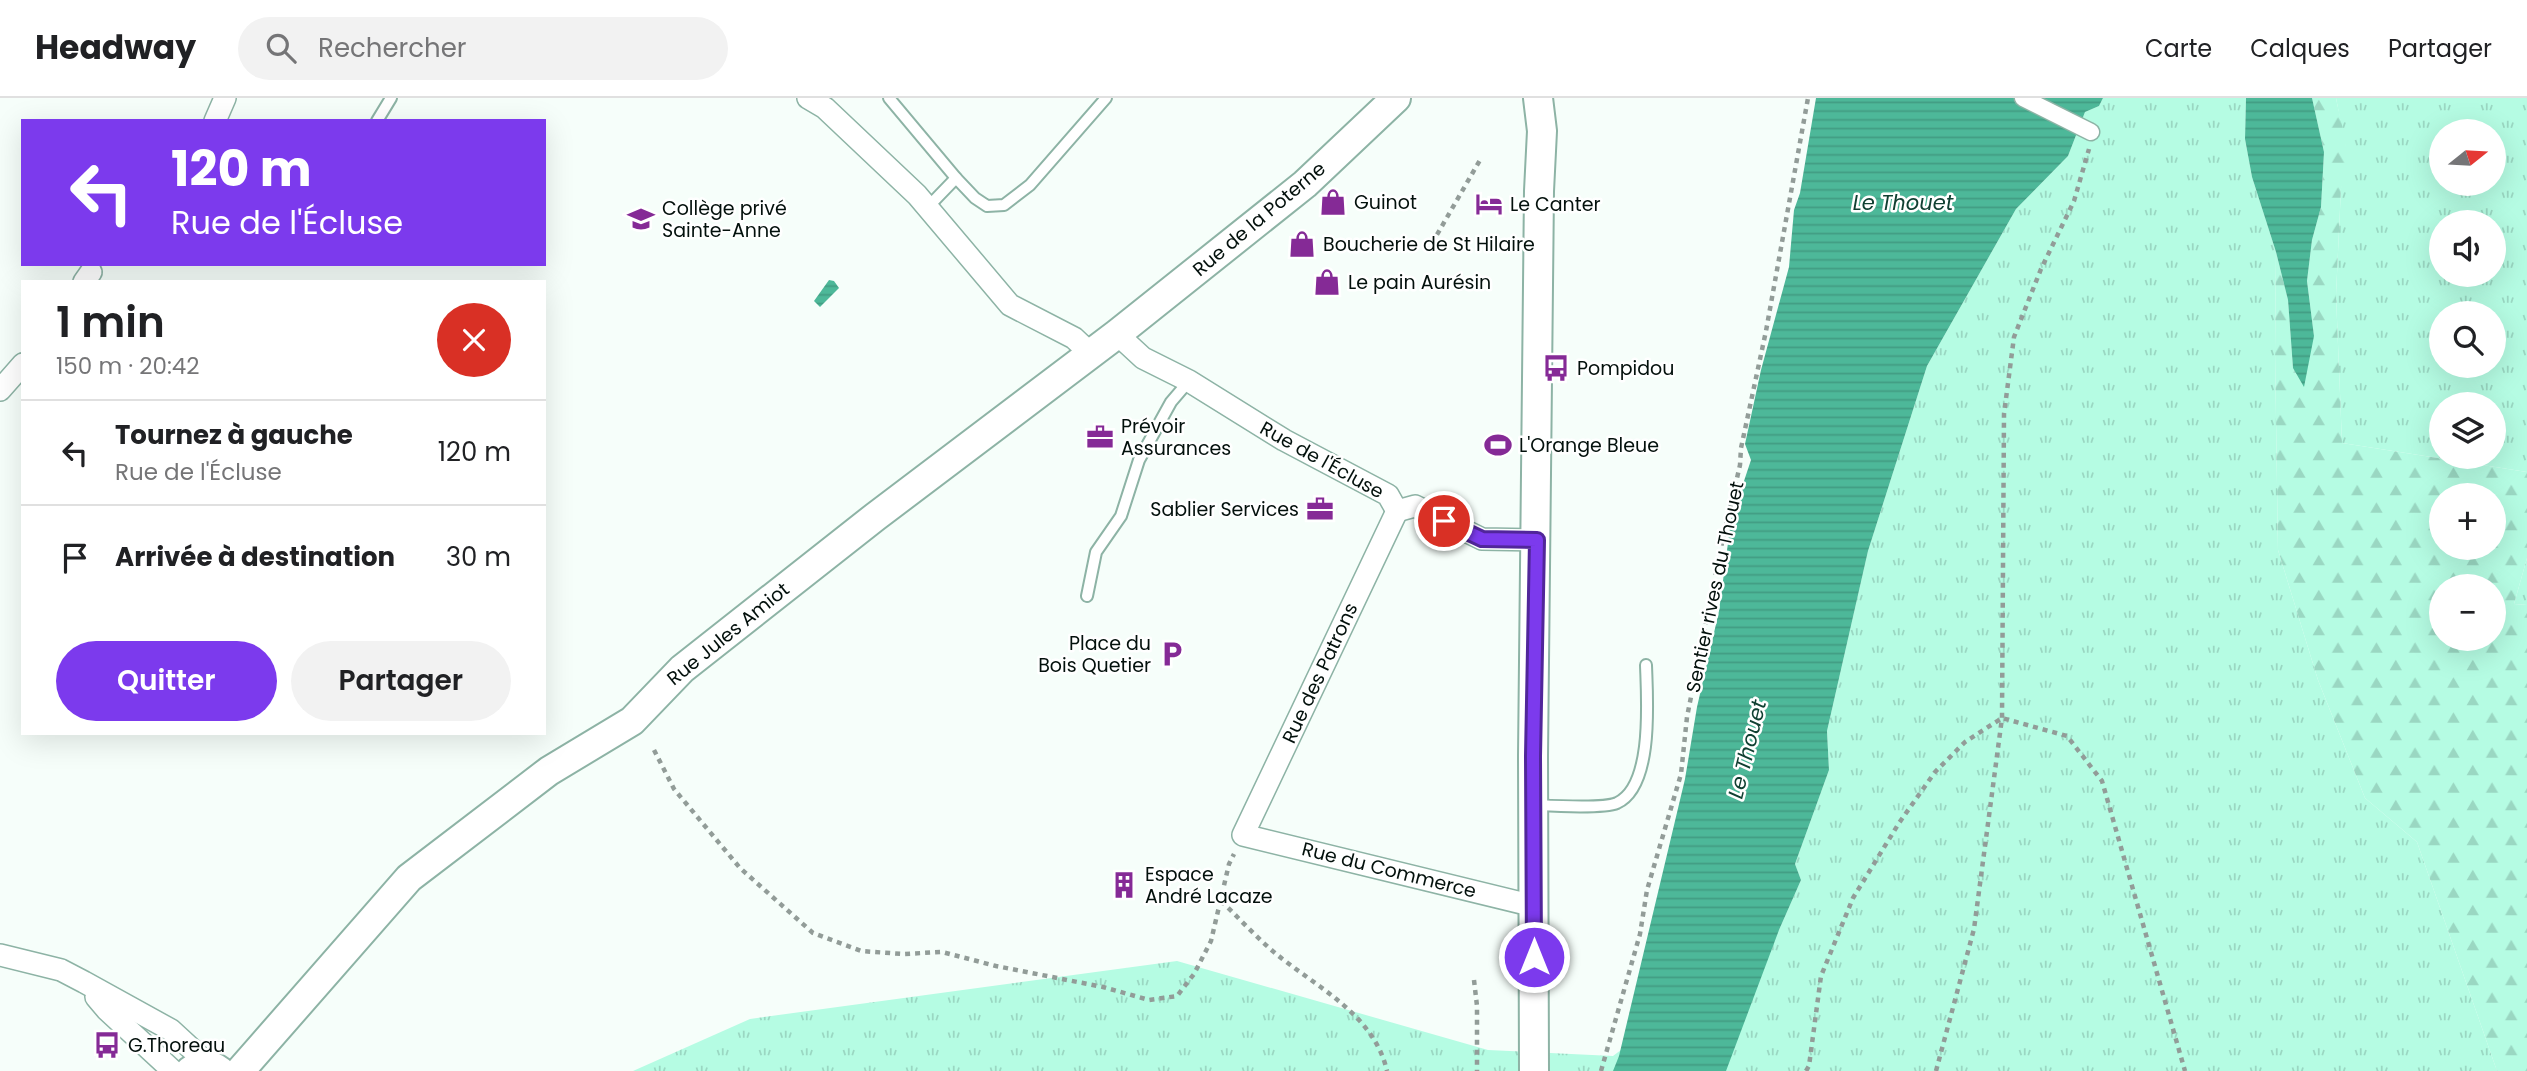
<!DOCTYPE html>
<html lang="fr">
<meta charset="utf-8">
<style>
:root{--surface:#fff;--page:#f2f2f2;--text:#202124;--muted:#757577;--line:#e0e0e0;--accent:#7c3aed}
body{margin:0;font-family:Poppins,sans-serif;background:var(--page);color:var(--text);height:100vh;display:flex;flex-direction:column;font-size:26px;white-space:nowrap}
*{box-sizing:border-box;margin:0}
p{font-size:23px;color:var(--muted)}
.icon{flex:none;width:38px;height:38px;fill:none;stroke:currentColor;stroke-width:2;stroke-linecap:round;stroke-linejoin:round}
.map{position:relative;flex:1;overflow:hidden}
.details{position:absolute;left:21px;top:182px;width:525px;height:455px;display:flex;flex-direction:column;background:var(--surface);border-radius:0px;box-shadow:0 7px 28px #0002}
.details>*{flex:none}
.guide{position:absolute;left:21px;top:21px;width:525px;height:147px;border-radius:0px;box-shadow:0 7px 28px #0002;background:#7c3aed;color:#fff;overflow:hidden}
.needle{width:46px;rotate:72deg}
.controls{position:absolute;left:2429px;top:21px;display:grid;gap:14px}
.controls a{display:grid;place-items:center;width:77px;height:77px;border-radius:50%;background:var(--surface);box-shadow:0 7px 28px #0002;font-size:35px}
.pin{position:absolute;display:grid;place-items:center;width:60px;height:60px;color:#fff;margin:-30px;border:4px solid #fff;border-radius:50%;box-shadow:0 2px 7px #0007}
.me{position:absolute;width:77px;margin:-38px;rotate:0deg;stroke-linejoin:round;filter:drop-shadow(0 0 5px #0008)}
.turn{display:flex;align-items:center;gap:24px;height:147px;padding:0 35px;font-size:32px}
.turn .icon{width:91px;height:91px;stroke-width:2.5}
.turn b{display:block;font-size:49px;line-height:60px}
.round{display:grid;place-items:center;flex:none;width:74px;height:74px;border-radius:37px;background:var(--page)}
.overview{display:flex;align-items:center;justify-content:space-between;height:119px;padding:0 35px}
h1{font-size:42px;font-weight:600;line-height:52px}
.action{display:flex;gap:14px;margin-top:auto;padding:14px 35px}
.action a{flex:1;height:80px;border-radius:42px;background:var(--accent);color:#fff;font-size:28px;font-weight:600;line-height:80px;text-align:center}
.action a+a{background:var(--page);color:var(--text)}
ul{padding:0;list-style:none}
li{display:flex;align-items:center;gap:21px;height:105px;padding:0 35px;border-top:2px solid var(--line)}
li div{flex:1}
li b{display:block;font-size:26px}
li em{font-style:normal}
header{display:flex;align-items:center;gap:42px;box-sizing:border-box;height:98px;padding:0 35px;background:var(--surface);border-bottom:2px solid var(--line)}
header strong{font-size:33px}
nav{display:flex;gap:38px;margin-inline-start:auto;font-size:24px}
.search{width:490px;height:63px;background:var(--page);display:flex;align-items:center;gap:18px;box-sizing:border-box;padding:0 24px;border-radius:38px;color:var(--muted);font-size:26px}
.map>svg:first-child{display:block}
.grass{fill:url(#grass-tufts);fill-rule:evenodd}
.forest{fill:url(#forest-firs);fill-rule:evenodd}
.water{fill:url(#water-rules)}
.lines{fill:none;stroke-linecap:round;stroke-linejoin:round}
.service-casing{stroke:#8db3a5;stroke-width:14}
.pedestrian-casing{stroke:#8db3a5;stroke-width:19}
.minor-casing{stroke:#8db3a5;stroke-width:24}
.secondary-casing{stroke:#8db3a5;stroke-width:32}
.path{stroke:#929c98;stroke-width:4.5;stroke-dasharray:5 5;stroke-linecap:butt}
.service{stroke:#fff;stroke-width:10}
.pedestrian{stroke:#fff;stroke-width:16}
.minor{stroke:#fff;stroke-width:21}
.secondary{stroke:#fff;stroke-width:28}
.route-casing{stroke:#51269a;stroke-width:18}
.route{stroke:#7c3aed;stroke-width:12}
.labels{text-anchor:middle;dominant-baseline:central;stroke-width:5;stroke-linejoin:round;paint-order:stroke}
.poi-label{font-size:19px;fill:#03100c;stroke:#fff;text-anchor:start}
.street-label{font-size:19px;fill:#03100c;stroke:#fff}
.water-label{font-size:21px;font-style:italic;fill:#104032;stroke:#fff}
</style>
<header>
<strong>Headway</strong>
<div class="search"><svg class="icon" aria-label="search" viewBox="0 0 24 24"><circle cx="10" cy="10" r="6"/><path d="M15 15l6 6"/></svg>Rechercher</div>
<nav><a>Carte</a><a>Calques</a><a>Partager</a></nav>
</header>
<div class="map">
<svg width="2527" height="973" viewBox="0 0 2527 973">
<defs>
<pattern id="grass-tufts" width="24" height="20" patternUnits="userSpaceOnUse" patternTransform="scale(1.75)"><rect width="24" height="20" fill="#b5fce3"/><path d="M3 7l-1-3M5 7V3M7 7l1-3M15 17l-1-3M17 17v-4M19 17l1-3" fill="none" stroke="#9ad7c2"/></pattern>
<pattern id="forest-firs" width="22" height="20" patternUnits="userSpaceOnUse" patternTransform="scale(1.75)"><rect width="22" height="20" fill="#b5fce3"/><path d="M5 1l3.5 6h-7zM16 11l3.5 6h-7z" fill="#9ad7c2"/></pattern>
<pattern id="water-rules" width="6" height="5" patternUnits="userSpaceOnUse" patternTransform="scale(1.75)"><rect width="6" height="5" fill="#4db899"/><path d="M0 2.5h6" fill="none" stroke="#429d83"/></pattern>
</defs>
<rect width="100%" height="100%" fill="#f6fefa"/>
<!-- grass -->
<g class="grass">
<path d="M2103,0H2246L2245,41L2252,79L2276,154L2275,253L2278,452L2318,582L2365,700L2417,744L2497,973H633L750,921L1177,863L1488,952L1613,958L1779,832L1801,782L1795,766L1829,672L1827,633L1868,453L1927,268L2016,111L2068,58L2085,14L2099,8Z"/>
<path d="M2336,0H2527V374L2342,345L2336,197L2341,90L2346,51ZM2441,33H2494V86H2441ZM2441,124H2494V177H2441ZM2441,215H2494V268H2441ZM2441,306H2494V359H2441Z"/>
<path d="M2527,460V507L2514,506Z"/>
</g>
<!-- forest -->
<path class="forest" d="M2312,0H2336C2341,27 2355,64 2341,90L2336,197L2342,345L2527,374V460L2514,506L2527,507V973H2497L2417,744L2365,700L2318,582L2278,452L2275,253L2276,154L2288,202L2293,270L2314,238L2307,183L2312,142L2321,109L2324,54ZM2441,397H2494V450H2441ZM2441,488H2494V541H2441Z"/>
<!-- water -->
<g class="water">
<path d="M1816,0H2103L2099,8L2085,14L2068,58L2016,111L1927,268L1868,453L1827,633L1829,672L1795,766L1801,782L1779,832L1726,973H1613L1619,958L1685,681L1697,609L1719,513L1731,422L1751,362L1745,346L1761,272L1789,169L1794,112L1800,95Z"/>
<path d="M2246,0H2312L2324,54L2321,109L2312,142L2307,183L2314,238L2304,289L2293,270L2288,202L2276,154L2252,79L2245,41Z"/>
<path d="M829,182L834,183L839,190L820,209L814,203Z"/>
</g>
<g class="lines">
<defs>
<g id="service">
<path d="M889,0L956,80"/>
<path d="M377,23L391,0"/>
<path d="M927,110L956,80L975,100L987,108L1004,107L1030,87L1106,0"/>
<path d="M1087,498L1096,454L1121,418L1139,362L1171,304L1189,283"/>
<path d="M1536,707C1554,708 1603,711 1617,705C1654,688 1647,600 1646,567"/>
</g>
<path id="pedestrian" d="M2023,0L2091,34"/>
<g id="minor">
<path d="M808,0L825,10L917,97L1010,207L1074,240L1091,256"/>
<path d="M215,23L225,0"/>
<path d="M84,184L91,174"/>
<path d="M1117,236L1143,260L1189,283L1284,342L1388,397L1397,413"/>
<path d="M0,292L23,266"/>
<path d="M1397,413L1243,737L1534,808"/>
<path d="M1397,413L1415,408L1482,441L1537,442"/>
<path d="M0,857L61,872L84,884L171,932L196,955L203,966"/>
<path d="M96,899L107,912L173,973"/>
</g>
<g id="secondary">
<path d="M190,973C200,965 210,965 220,973"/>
<path d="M240,973L409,780L549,673L632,623L682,571L875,419L1117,236L1305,86L1396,0"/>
<path d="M1534,973L1533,658L1539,93L1542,33L1538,0"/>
</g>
</defs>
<!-- service casing -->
<use href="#service" class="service-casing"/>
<!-- pedestrian casing -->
<use href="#pedestrian" class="pedestrian-casing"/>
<!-- minor casing -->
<use href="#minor" class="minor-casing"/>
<!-- secondary casing -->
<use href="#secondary" class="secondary-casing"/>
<!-- path -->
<g class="path">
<path d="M1427,154L1480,62"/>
<path d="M654,652L674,691L740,770L813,835L861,853L903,856L942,854L996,868L1103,889L1149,902L1177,898L1194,876L1211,843L1229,766L1234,756"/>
<path d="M1221,803C1239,820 1256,839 1275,855C1316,889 1374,916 1387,973"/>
<path d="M1474,882L1477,908V973"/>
<path d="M1601,973L1640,836L1647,792L1681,676L1687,619L1719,458L1740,367L1741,350L1766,233L1808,0"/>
<path d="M1806,973L1809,968L1821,878L1853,800L1899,725L1935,674L1965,644L2002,620L2067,638L2102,683L2185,973"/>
<path d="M1936,973L1974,831L2002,620L2004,316L2014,239L2041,171L2074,103L2089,51"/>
</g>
<!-- service -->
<use href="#service" class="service"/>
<!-- pedestrian -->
<use href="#pedestrian" class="pedestrian"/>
<!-- minor -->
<use href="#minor" class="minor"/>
<!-- secondary -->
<use href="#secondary" class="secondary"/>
</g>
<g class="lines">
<defs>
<path id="route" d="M1444,423L1482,441L1537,442L1533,658L1534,859"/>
</defs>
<!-- route casing -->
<use href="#route" class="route-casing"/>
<!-- route -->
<use href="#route" class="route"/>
</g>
<!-- icons -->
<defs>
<symbol id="shop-bare" viewBox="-9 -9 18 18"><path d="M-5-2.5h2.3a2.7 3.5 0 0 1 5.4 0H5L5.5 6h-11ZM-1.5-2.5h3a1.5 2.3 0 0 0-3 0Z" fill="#852a96" stroke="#fff" stroke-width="2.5" paint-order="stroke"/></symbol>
<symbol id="hotel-bare" viewBox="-9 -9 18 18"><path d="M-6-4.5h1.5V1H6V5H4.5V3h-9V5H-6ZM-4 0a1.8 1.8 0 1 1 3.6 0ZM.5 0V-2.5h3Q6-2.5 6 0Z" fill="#852a96" stroke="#fff" stroke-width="2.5" paint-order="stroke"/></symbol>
<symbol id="school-bare" viewBox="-9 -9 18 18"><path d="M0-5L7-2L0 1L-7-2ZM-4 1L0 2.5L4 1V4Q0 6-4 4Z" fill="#852a96" stroke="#fff" stroke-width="2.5" paint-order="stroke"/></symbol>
<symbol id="bus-bare" viewBox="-9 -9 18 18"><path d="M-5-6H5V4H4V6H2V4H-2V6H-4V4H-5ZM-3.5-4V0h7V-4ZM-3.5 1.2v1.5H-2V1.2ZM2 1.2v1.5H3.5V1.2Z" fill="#852a96" stroke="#fff" stroke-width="2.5" paint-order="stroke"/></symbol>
<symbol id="office-bare" viewBox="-9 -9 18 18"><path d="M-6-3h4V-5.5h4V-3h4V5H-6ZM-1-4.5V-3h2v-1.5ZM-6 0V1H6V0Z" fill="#852a96" stroke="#fff" stroke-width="2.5" paint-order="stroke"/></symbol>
<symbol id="stadium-bare" viewBox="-9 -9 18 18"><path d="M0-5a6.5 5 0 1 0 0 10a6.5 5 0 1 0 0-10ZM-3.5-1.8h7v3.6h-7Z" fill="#852a96" stroke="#fff" stroke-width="2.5" paint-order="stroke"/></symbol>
<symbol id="parking-bare" viewBox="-9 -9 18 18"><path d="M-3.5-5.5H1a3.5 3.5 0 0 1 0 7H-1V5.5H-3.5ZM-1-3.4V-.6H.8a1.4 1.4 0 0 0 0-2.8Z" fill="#852a96" stroke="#fff" stroke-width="2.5" paint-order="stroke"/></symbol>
<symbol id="building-bare" viewBox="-9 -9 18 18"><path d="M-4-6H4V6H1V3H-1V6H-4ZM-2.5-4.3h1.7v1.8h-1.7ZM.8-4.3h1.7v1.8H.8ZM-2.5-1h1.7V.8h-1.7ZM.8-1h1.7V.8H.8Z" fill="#852a96" stroke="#fff" stroke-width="2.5" paint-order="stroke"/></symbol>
</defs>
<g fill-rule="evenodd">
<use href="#shop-bare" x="1314" y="85" width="38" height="38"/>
<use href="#hotel-bare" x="1470" y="87" width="38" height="38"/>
<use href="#school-bare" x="622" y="102" width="38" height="38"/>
<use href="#shop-bare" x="1283" y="127" width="38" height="38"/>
<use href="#shop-bare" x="1308" y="165" width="38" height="38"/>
<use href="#bus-bare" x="1537" y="251" width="38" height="38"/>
<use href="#office-bare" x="1081" y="320" width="38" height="38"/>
<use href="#stadium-bare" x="1479" y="328" width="38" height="38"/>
<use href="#office-bare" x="1301" y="392" width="38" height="38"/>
<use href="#parking-bare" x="1153" y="537" width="38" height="38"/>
<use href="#building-bare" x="1105" y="768" width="38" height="38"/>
<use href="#bus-bare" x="88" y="928" width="38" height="38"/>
</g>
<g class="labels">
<!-- poi labels -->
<g class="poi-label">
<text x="1354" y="104">Guinot</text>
<text x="1510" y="106">Le Canter</text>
<text x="662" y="110">Collège privé<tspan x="662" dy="22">Sainte-Anne</tspan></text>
<text x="1323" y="146">Boucherie de St Hilaire</text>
<text x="1348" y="184">Le pain Aurésin</text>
<text x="1577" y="270">Pompidou</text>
<text x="1121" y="328">Prévoir<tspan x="1121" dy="22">Assurances</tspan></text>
<text x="1519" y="347">L'Orange Bleue</text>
<text x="1299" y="411" text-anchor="end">Sablier Services</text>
<text x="1151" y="545" text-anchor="end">Place du<tspan x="1151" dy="22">Bois Quetier</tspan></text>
<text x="1145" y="776">Espace<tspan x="1145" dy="22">André Lacaze</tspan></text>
<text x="128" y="947">G.Thoreau</text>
</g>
<!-- street labels -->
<g class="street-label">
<text transform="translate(1259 121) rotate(-40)">Rue de la Poterne</text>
<text transform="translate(1322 362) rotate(29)">Rue de l'Écluse</text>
<text transform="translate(1715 489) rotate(-78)">Sentier rives du Thouet</text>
<text transform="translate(728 536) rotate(-39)">Rue Jules Amiot</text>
<text transform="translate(1320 575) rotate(-65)">Rue des Patrons</text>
<text transform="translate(1389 772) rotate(14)">Rue du Commerce</text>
</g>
<!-- water labels -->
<g class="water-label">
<text x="1903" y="104">Le Thouet</text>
<text transform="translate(1747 651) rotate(-76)">Le Thouet</text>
</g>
</g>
</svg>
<div class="controls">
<a><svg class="needle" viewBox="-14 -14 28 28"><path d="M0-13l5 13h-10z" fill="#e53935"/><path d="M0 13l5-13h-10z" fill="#757577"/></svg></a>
<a><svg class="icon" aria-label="sound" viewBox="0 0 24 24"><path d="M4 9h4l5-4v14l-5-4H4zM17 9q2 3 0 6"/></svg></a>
<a><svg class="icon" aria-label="search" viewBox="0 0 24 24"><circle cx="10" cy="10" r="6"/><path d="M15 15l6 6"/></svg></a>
<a><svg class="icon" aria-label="layers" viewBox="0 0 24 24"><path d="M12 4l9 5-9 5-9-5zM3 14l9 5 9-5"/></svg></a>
<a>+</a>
<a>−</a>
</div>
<div class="pin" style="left:1444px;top:423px;background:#d93025"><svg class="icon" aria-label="arrive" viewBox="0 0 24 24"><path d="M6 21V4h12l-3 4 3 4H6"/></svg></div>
<svg class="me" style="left:1534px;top:859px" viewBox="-20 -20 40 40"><circle r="17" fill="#7c3aed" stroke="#fff" stroke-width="3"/><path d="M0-11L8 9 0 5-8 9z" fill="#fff"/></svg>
<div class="guide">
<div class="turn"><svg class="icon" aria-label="left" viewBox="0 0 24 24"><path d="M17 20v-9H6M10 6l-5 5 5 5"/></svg><div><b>120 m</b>Rue de l'Écluse</div></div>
</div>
<section class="details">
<div class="overview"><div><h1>1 min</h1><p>150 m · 20:42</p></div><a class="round" style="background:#d93025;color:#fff"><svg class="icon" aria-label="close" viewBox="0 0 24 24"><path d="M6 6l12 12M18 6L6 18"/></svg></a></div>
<ul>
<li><svg class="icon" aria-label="left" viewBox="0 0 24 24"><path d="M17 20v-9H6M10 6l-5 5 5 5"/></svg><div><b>Tournez à gauche</b><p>Rue de l'Écluse</p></div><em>120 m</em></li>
<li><svg class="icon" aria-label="arrive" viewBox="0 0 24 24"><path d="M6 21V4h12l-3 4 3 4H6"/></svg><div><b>Arrivée à destination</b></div><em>30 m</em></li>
</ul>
<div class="action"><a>Quitter</a><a>Partager</a></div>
</section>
</div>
